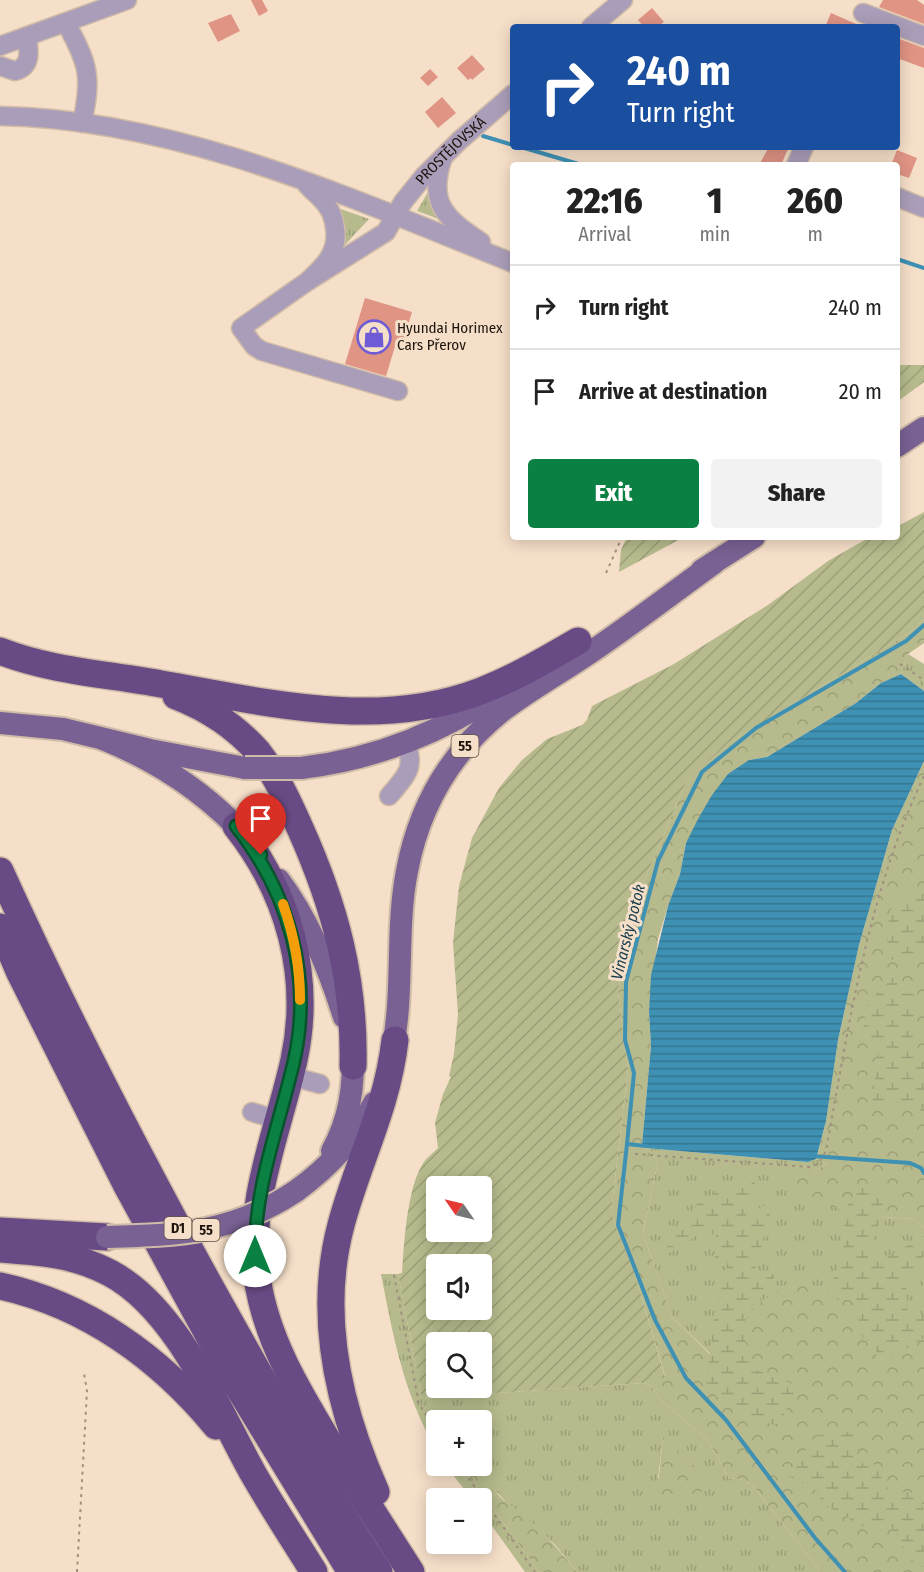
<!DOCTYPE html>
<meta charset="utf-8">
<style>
:root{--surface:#fff;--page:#f2f2f2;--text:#222;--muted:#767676;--line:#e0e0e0;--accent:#0b8043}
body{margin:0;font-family:"Fira Sans Condensed",sans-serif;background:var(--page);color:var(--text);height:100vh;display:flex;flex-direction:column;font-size:22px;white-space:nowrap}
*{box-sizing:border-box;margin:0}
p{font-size:20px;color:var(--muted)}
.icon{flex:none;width:33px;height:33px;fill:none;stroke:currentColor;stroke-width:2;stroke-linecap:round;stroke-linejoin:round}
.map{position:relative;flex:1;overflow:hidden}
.side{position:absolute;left:510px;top:162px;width:390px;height:378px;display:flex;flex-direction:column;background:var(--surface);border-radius:6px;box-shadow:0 3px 15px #0003}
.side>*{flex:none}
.top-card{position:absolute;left:510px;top:24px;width:390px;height:126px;border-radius:6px;box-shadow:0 3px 15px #0003;background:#1a4fa0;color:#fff;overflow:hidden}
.needle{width:39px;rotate:304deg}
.tools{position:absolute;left:426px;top:1176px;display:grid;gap:12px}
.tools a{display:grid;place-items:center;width:66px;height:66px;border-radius:6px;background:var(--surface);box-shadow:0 3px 15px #0003;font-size:30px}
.pin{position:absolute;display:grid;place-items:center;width:51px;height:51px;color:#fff;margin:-62px -26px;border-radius:50% 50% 50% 0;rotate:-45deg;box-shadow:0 0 6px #0007}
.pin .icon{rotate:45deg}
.me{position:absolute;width:66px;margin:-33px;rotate:0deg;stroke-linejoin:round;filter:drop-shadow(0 0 4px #0008)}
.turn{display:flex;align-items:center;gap:21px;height:126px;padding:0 18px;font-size:27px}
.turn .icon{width:78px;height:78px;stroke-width:2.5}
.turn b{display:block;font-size:42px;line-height:51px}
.eta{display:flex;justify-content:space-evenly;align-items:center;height:102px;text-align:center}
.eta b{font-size:36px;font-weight:800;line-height:42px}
.cta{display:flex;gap:12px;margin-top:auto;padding:12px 18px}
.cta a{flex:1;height:69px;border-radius:6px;background:var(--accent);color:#fff;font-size:24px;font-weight:800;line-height:69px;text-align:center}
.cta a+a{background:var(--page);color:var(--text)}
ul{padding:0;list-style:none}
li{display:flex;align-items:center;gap:18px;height:84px;padding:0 18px;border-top:2px solid var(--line)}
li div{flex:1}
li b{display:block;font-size:22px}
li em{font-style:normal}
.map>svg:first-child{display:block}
.grass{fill:url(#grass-tufts);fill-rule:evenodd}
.forest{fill:url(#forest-crowns)}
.wetland{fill:url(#wetland-marsh)}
.garden{fill:url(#garden-furrows);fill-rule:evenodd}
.water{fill:url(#water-rules)}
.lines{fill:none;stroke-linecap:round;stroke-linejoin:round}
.stream{stroke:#3f91b4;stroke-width:4}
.building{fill:#df9484}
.minor-casing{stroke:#cfbba7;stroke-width:21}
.major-casing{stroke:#cfbba7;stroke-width:26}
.highway-casing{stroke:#cfbba7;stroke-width:30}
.path{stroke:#a1907f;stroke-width:2;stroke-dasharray:3 4.5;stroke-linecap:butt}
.minor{stroke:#aa9db9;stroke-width:18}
.major{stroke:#796193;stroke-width:22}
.highway{stroke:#684b84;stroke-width:27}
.major-bridge-casing{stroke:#cfbba7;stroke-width:26;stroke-linecap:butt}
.major-bridge{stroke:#796193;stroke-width:22}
.route-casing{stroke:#07532c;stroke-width:15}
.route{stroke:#0b8043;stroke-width:10}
.slow{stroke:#f59e0b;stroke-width:10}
.labels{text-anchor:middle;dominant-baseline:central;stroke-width:6;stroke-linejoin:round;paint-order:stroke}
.shield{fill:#f6dfc9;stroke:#5e5245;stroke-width:1.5}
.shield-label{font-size:14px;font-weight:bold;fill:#1d150d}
.street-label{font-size:15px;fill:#1d150d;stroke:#f6dfc9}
.poi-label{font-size:15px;fill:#1d150d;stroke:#f6dfc9;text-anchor:start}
.water-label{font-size:16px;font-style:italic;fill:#1c4050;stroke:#f6dfc9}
</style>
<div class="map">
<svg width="924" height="1572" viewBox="0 0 924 1572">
<defs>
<pattern id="grass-tufts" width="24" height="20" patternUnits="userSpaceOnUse" patternTransform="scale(1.5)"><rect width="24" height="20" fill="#b6ba8c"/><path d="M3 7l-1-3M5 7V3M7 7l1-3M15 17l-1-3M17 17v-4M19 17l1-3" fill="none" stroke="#9c9f78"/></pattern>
<pattern id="forest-crowns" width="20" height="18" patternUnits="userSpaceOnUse" patternTransform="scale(1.5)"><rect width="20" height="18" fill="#b6ba8c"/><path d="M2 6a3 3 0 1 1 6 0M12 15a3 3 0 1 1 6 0" fill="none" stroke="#9c9f78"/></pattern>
<pattern id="wetland-marsh" width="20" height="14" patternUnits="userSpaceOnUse" patternTransform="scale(1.5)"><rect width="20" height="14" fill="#b6ba8c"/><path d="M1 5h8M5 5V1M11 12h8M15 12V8" fill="none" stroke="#9c9f78"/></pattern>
<pattern id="garden-furrows" width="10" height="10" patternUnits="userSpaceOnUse" patternTransform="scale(1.5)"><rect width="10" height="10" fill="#b6ba8c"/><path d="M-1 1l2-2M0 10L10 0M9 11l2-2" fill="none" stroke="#9c9f78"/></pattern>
<pattern id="water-rules" width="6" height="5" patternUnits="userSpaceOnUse" patternTransform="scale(1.5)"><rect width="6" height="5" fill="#3f91b4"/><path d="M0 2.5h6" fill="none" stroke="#347591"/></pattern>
</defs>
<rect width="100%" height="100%" fill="#f6dfc9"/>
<!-- grass -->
<g class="grass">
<path d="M431,187L442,220L417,211Z"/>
<path d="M335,207L369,219L342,248Z"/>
<path d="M908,654L924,664V691L901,674Z"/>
<path d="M645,1148L808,1162L816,1159L827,1164L813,1171L853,1215L914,1219L924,1228V1330L717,1360L672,1317L643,1233L658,1161Z"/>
<path d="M381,1274H398L422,1398L644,1383L650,1386L664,1403L707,1439L729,1478L743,1480L753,1486L821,1572H577C568,1561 560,1549 550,1540C527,1518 491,1496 481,1466C479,1461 482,1430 482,1420H436V1449C404,1395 393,1336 381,1274ZM663,1438L695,1466L658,1479Z"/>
<path d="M446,1466H470L467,1469L491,1506L539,1572H525L482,1512V1498H471Z"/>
</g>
<!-- forest -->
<g class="forest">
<path d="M924,619V643L908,654L901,674L881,683L856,703L767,757L749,760L686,843L680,874L668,906L658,939L649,1012L651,1046L642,1145L658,1161L643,1233L672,1317L716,1360L737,1318L796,1278L924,1330V1572H821L753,1486L743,1480L729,1478L707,1439L664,1403L650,1386L644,1383L665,1376L635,1274L611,1212L628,1069L618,991L637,898L686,782L726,745L915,629Z"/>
<path d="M924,761V1228L914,1219L853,1215L792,1191L787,1173L813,1171L827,1164L816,1159L826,1121L838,1040L859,945L892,830Z"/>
<path d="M663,1437L695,1466L705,1490C691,1497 675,1509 659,1500L657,1495Z"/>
<path d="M470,1466H482C492,1476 491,1487 500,1497C508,1504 518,1510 526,1517C545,1534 561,1552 577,1572H539L491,1506L466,1468Z"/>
</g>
<!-- wetland -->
<g class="wetland">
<path d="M907,891L920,894L924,893V952L887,961L889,912Z"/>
<path d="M897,968V993L918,994L910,1056H924V1116L914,1100L872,1105L879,1044L862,1038L866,1007Z"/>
<path d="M757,1175L745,1218L774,1199L751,1284L778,1272L741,1327L754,1369L803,1388L776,1425L739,1417L718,1390L706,1384L716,1306L728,1262L715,1263L716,1234L696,1236L658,1260L700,1200Z"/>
<path d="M863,1184L883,1187L882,1213L867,1260L886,1258L924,1236V1256L906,1282L908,1322L924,1314V1338L875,1367L877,1344L863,1339L854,1300H837L834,1278L848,1231L839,1217Z"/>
<path d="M837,1430L858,1434L851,1465L872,1462L890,1491L919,1493L924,1512V1567L912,1564L894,1529L861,1526L824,1504L815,1489L788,1476L815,1437Z"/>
</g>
<!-- garden -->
<g class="garden">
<path d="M897,365H924V382L897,402Z"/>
<path d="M924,512V619L915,629L726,745L686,782L637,898L618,991L628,1069L611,1212L635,1274L665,1377L644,1383L422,1398L398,1274L402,1273C404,1244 407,1190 422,1165C425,1159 433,1153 438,1148L435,1123L443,1094L451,1077L449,1076L454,1054L458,1014L453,943L459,886L472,838L499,788L522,760L547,739L582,725L587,720L592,706L674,664L768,605L828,561L870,537H897V524L900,525ZM436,1186H482V1232H436ZM436,1264H482V1310H436ZM436,1342H482V1388H436Z"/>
<path d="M627,537H684L619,572L621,550Z"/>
</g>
<!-- water -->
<path class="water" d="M901,674L924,691V761L892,830L859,945L838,1040L826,1121L816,1159L808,1162L645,1148L642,1145L651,1046L649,1012L651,975L668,906L680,874L686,843L698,819L712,795L728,774L749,760L767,757L856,703L881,683Z"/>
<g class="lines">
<!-- stream -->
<g class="stream">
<path d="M483,136L513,145"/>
<path d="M521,147L582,165"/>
<path d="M897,259L924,268"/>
<path d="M627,1144L618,1225L655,1320L686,1378L726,1420L815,1538L845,1572"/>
<path d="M646,1146L627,1144L634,1073L625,1040L626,982L658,861L702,772L756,728L906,641L924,625"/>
<path d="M812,1156L910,1163L921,1168L924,1173"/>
</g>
</g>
<!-- building -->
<g class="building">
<path d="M251,0H262L268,11L259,16Z"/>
<path d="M883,0H917L924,5V24L879,7Z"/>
<path d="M652,8L664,22L657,27H644L638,20Z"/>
<path d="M831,13L863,27H825Z"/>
<path d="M231,14L240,31L218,42L208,23Z"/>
<path d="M897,38L924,48V68L897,58Z"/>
<path d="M472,55L485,69L472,80L471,78L468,80L457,68Z"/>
<path d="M430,69L438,77L428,86L420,78Z"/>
<path d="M442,97L456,113L438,128L425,112Z"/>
<path d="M769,147H789L781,165H759Z"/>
<path d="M897,150L917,158L909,178L897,174V165H891Z"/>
<path d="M365,298L412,312L402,345L396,343L386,376L345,364Z"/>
</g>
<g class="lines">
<defs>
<g id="minor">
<path d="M863,13L924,36"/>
<path d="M66,23C89,65 92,77 82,123"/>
<path d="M591,27L623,0"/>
<path d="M0,46L127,0"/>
<path d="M0,66L15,71C32,66 29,51 27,37"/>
<path d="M0,116C177,119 351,198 513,263"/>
<path d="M443,157C427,203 445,218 481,242"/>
<path d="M796,165L804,147"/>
<path id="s1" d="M307,185C313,192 322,198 327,206C332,212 334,221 335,228C339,252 324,266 308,281L386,232L403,202L424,176L459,141L513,94"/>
<path d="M897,197L924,208"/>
<path d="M308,281L241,328L254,346L262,351L398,391"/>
<path d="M389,796C405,777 416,769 406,743"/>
<path d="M290,1076L320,1084"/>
<path d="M252,1112L278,1120"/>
</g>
<g id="major">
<path d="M897,446L924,428"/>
<path d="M702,570L754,537"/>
<path d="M0,723L63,729L150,750L245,768"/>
<path d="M103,739C160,762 207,793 248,839"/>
<path d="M301,768C378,759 444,731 508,688"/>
<path d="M279,880C309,920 329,969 344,1017"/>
<path d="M391,1056C405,995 395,932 407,871C419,807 451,752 502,711C528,691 558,674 585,656C629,627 671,594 714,563"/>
<path d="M332,1151C349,1120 355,1084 352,1049"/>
<path d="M296,1191C329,1167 355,1140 374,1103"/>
</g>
<g id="highway">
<path d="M0,651C51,671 107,674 161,684C265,702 377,731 481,691C515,678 547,659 578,641"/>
<path d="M176,696C207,708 236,727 258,752C276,775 288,801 300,828C335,906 355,980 353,1066"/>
<path d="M236,826C289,893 312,976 294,1060C278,1132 247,1201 257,1277C266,1340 299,1393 331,1446C357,1488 384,1530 411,1572"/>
<path d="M0,871C63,1010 133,1146 206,1279C261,1378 317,1477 379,1572"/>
<path d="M0,927L20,973L126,1184L227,1369L351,1572"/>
<path d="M0,1231L107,1237"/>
<path d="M0,1249C40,1252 74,1254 110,1273C178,1309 218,1411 254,1475C273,1508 294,1540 314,1572"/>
<path d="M0,1286C87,1305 160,1358 216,1426"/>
<path d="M376,1492C339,1409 317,1315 341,1225C358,1161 387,1109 395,1040"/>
</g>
</defs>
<!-- minor casing -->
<use href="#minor" class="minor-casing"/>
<!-- major casing -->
<use href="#major" class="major-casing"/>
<!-- highway casing -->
<use href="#highway" class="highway-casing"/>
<!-- path -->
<g class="path">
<path d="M606,573L622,537"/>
<path d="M900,664L924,680"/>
<path d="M635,1154L810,1167L818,1164L826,1151C849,1024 868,893 924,776"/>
<path d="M394,1275L419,1404L436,1431"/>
<path d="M460,1466L535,1572"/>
<path d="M77,1572L87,1391L84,1373"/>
</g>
<!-- minor -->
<use href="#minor" class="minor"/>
<!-- major -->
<use href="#major" class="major"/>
<!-- highway -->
<use href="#highway" class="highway"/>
<defs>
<g id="major-bridge">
<path d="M245,768H301"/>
<path d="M107,1237C180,1235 233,1233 296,1191"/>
</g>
</defs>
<!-- major-bridge casing -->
<use href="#major-bridge" class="major-bridge-casing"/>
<!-- major-bridge -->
<use href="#major-bridge" class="major-bridge"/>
</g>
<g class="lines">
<defs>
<path id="route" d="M255,1256C254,1188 279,1126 294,1061C313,977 289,893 236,826L261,855"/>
</defs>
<!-- route casing -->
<use href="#route" class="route-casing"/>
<!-- route -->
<use href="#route" class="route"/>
<!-- slow -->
<path class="slow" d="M283,904C294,935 300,967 300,1000"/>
</g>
<!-- icons -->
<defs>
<symbol id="shop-ring" viewBox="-11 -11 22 22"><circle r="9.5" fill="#f6dfc9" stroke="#6e5bd5" stroke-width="1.5"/><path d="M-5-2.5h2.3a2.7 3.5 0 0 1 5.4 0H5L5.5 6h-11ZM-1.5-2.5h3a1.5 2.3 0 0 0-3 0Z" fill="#6e5bd5"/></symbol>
</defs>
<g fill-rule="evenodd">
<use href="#shop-ring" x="355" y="318" width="38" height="38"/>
</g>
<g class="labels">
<!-- shield labels -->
<g class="shield">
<rect x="451.5" y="735" width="27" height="22" rx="4.5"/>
<rect x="164.5" y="1217" width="27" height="22" rx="4.5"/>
<rect x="192.5" y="1219" width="27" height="22" rx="4.5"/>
</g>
<g class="shield-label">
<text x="465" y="746">55</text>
<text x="178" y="1228">D1</text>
<text x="206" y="1230">55</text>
</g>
<!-- street labels -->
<g class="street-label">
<text stroke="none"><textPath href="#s1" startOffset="312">PROSTĚJOVSKÁ</textPath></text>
</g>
<!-- poi labels -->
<g class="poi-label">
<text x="397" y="328">Hyundai Horimex<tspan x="397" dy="17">Cars Přerov</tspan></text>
</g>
<!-- water labels -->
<g class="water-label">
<text transform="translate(628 932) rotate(-76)">Vinarský potok</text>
</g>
</g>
</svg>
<div class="tools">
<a><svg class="needle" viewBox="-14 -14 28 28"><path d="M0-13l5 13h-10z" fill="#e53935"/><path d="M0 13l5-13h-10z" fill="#767676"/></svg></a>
<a><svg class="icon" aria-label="sound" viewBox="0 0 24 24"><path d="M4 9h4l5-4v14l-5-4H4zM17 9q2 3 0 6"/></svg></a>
<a><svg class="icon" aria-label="search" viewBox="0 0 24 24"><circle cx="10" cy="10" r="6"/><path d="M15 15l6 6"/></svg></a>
<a>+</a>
<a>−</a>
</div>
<div class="pin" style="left:261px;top:855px;background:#d93025"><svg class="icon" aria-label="arrive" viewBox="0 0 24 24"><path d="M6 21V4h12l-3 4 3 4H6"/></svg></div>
<svg class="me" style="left:255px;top:1256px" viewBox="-20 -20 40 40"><circle r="19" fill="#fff"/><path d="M0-13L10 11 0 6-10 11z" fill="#0b8043"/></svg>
<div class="top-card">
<div class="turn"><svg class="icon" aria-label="right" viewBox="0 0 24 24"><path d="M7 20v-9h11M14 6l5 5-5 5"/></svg><div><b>240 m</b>Turn right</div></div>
</div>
<section class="side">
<div class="eta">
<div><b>22:16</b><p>Arrival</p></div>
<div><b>1</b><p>min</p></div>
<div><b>260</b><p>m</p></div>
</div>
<ul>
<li><svg class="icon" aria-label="right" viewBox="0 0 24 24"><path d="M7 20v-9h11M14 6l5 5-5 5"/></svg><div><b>Turn right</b></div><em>240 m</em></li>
<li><svg class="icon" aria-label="arrive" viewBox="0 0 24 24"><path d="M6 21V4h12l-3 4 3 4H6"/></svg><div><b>Arrive at destination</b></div><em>20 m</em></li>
</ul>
<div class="cta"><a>Exit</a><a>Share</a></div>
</section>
</div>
